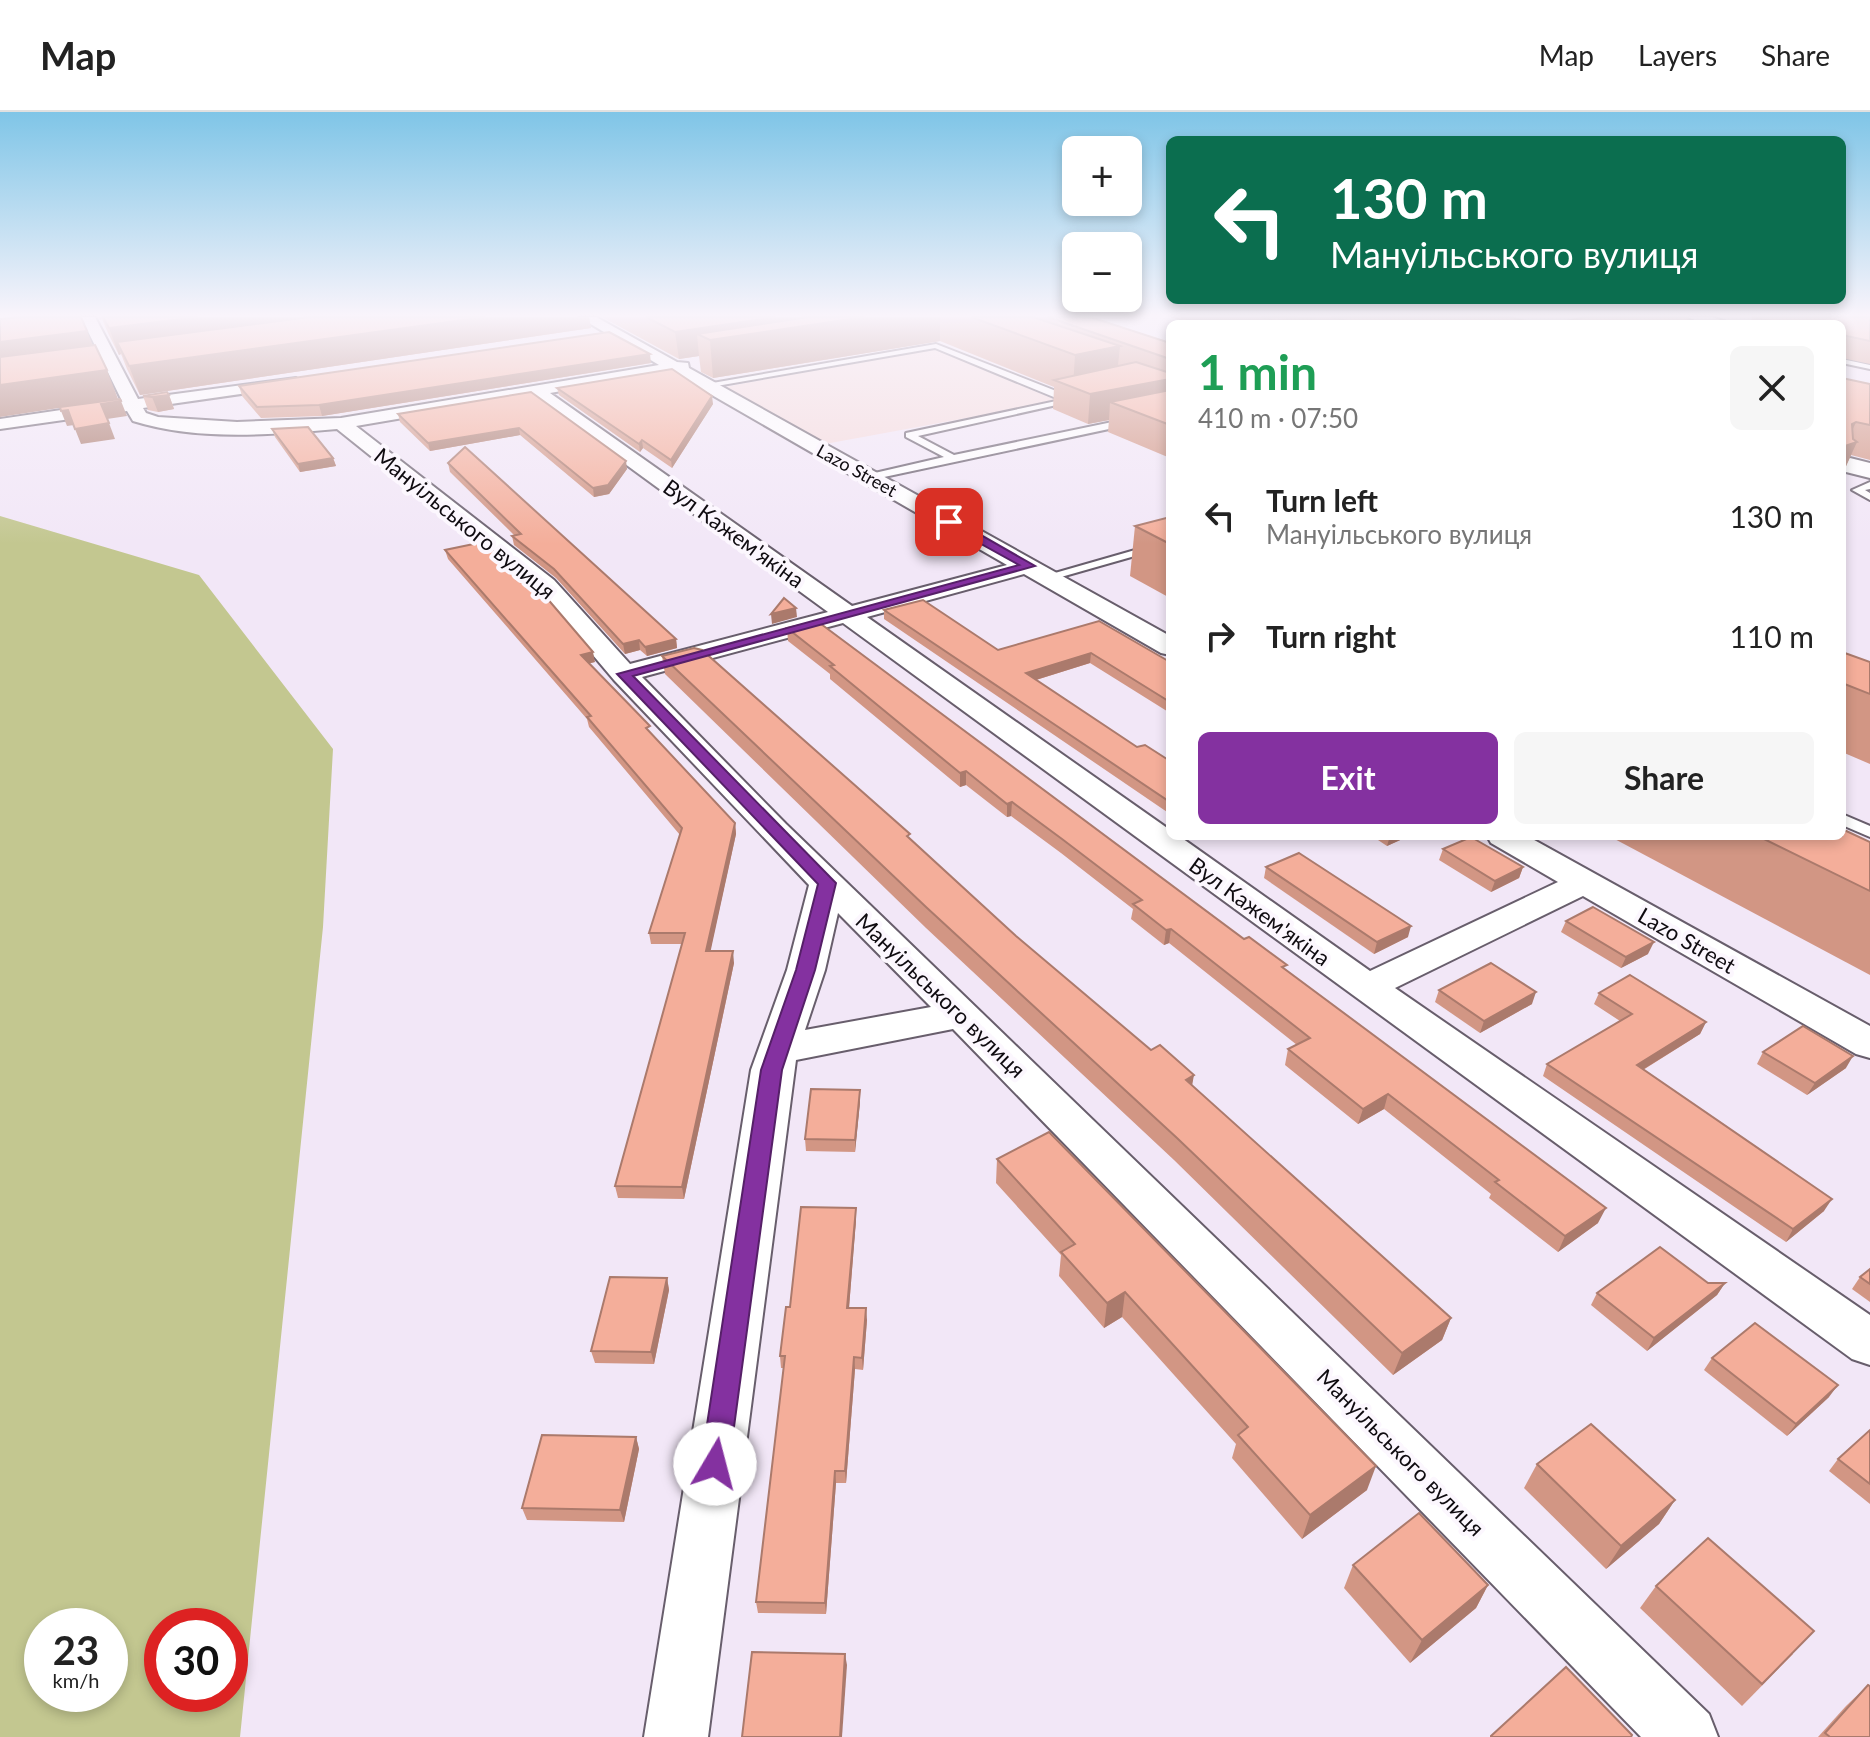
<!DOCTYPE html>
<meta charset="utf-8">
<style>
:root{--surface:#fff;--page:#f6f6f6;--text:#222;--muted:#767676;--line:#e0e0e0;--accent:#8431a0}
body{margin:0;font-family:Lato,sans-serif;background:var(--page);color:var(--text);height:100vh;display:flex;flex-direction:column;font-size:30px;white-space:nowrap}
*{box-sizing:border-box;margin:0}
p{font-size:26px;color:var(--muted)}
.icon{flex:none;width:44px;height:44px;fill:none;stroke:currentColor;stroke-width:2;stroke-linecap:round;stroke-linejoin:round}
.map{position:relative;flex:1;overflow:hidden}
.drawer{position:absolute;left:1166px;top:208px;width:680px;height:520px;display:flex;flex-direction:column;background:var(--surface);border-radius:12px;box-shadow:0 4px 12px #0003}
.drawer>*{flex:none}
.banner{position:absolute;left:1166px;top:24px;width:680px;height:168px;border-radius:12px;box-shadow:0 4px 12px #0003;background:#0b6e4f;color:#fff;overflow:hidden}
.tools{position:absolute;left:1062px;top:24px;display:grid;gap:16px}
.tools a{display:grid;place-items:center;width:80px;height:80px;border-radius:12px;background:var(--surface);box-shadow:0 4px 12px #0003;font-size:40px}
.speed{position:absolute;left:24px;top:1496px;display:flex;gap:16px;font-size:40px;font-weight:700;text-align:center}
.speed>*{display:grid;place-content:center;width:104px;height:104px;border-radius:50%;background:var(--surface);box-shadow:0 4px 12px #0003;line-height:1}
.speed small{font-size:20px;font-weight:400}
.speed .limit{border:12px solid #d22;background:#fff;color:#111}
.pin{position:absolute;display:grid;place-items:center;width:68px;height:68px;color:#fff;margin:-34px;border-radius:16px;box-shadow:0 4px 12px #0006}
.me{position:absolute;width:88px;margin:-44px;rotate:8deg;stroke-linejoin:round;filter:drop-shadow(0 0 6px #0008)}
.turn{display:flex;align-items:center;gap:28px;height:168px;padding:0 32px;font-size:36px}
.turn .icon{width:104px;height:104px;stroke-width:2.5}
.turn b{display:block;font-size:56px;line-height:68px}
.round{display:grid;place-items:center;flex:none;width:84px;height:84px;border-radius:12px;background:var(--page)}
.headline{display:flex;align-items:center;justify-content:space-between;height:136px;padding:0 32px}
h1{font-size:48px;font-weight:700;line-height:60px;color:#1e9e55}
.primary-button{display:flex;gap:16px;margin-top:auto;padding:16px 32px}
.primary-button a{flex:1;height:92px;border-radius:12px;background:var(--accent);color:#fff;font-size:32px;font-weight:700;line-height:92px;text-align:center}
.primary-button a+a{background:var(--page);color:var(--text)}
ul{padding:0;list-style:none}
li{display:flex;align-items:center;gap:24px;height:120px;padding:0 32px}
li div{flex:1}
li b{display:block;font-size:30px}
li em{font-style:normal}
header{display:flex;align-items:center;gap:48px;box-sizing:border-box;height:112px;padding:0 40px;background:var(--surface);border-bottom:2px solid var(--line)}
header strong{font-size:38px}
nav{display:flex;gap:44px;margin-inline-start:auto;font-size:28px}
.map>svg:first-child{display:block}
.industrial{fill:#f5dadb}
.green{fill:#c3c790;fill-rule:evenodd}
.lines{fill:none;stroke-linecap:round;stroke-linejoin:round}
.service-casing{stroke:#685e6c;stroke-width:4}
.minor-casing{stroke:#685e6c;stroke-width:4}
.tertiary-casing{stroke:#685e6c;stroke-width:4}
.service{fill:#fff;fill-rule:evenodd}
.minor{fill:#fff;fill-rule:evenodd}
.tertiary{fill:#fff;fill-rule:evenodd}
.wall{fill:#d29684}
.shaded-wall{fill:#ab7a6c}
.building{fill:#f4ae9a;stroke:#ab7a6c;stroke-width:2}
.route{fill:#8431a0;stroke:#562068;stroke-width:2}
.labels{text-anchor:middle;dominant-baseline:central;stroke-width:8;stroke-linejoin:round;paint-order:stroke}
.far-street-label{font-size:18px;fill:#0f0b10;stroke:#fcf7fe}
.street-label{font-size:22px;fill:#0f0b10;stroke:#fcf7fe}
</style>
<header>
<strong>Map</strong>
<nav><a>Map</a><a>Layers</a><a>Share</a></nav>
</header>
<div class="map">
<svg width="1870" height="1625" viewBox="0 0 1870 1625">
<rect width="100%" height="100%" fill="#f2e7f7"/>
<!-- industrial -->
<path class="industrial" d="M932,236L1058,289L825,332L725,275Z"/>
<!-- green -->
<path class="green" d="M0,404L199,463L333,637L323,815L240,1625H0ZM42,1514H110V1582H42ZM162,1514H230V1582H162Z"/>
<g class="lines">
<defs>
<g id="service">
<path d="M936,232L1079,288L918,324L954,343L1170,298V304L870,368L865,365L866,363L944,345L906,325V321L1061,288L935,236L705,276L701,273Z"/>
<path d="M1842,247L1870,253V257L1842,251Z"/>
<path d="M1870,370V377L1865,378L1870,381V388L1852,378Z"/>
<path d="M1170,428V434L1047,469L1041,465Z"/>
<path d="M1842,702L1870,714V725L1842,713Z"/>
</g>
<g id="minor">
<path d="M81,205H95L138,287L296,266L298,270L290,275L143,296L146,301L158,305L237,310L341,306L659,253L579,205H596L677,250L688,251L689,256L1170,524V543L1161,541L1024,462L867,505L1170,718V724H1179L1370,859L1558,770L1491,731L1487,724H1527L1870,914V946L1856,942L1583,784L1395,876L1870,1203V1253L1852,1247L843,511L642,565L786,712L1709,1602L1718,1625H1641L953,917L796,948L708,1625H644L751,958L787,858L809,773L614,568L538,478L337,317C271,323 197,329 133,309L127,299L0,317V307L122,289ZM672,260L1007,453L852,494L550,281ZM532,284L828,500L630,552L554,468L356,314ZM838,801L931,895L805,918L825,858Z"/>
<path d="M1687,205H1712L1732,212H1706Z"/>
</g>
<path id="tertiary" d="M1842,344L1870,351V366L1842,359Z"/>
</defs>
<!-- service casing -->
<use href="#service" class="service-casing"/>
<!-- minor casing -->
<use href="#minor" class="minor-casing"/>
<!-- tertiary casing -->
<use href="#tertiary" class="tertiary-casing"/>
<!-- service -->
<use href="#service" class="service"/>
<!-- minor -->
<use href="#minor" class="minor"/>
<!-- tertiary -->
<use href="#tertiary" class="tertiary"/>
</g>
<!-- wall -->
<g class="wall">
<path d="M97,205H589L591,216L140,283L127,257L121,242L119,243L108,221L102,207L100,208Z"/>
<path d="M602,205H1095H1092L1170,231V346L1108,320L1109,308L1088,312L1053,297L1054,275L940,229L713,266L701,260L699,244L679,247Z"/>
<path d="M1169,205H1509L1539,212H1193Z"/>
<path d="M1752,205H1870V252L1842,246V212H1750Z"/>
<path d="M651,251L322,304L261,306L242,284L239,274Z"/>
<path d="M1842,266L1870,272V348L1851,343L1842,363Z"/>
<path d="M557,276L713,292L672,356L643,336L640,340L559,283Z"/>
<path d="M531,280L627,357L609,382L594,385L520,323L430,339L400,310L398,302Z"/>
<path d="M169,283L174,297L158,300L148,298L143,284Z"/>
<path d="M272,317L333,346L336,354L300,360L275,325Z"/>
<path d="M448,351L676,527L677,536L647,544L640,538L625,542L556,466L514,433L512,424H515L450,360Z"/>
<path d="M1170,405V486L1130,464L1135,414Z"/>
<path d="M445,438L595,550L589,551L651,622L735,711L736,722L710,839L734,851L684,1087L618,1086L615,1074L682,832H651L649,821L680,723L589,615L587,607L448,447Z"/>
<path d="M884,498L998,538L1099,509L1170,550V601L1090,551L1036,568L1137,635L1170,649V702L884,507Z"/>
<path d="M787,516L1286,858L1598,1111L1558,1140L1489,1086L1491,1082L1384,997L1358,1012L1285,953L1288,937L1297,933L1169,831L1164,833L1131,807L1133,797L1061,741L1011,704L1007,705L966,673L960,675L830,567V562L788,529Z"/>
<path d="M1842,540L1870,550V652L1842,640Z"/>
<path d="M662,544L910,727L1016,824L1192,974L1451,1206L1442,1228L1393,1263L1174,1048L926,816L665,562Z"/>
<path d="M1372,724H1409L1387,734Z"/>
<path d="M1609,724H1842L1870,730V863Z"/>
<path d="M1443,737L1523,755L1519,766L1491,780L1439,748Z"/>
<path d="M1266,755L1408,825L1374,842L1264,766Z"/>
<path d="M1566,809L1648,842L1621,856L1561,820Z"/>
<path d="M1439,878L1532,892L1480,921L1435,890Z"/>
<path d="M1599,881L1706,910L1700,922L1643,958L1824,1099L1786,1130L1543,964L1547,952L1620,909L1594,892Z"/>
<path d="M1763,940L1846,956L1807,983L1757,952Z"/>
<path d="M860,990L855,1040L806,1039L805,1027Z"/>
<path d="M997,1047L1367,1378L1302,1427L1232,1346L1236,1332L1122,1205L1104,1216L1059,1164L1061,1143L996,1071Z"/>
<path d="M856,1108L849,1196L867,1208L863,1258L855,1257L846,1371H836L826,1502L758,1501L756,1490L784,1256H781L780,1244L790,1195Z"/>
<path d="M1870,1157V1190L1852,1177L1860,1165Z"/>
<path d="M667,1166L669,1178L654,1252L595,1251L591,1239Z"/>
<path d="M1708,1171H1725L1717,1183L1647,1239L1591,1193L1597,1181Z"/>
<path d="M1712,1246L1829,1285L1787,1324L1704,1258Z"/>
<path d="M1870,1318V1392L1829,1359L1838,1347Z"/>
<path d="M636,1325L639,1337L624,1410L527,1408L522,1396Z"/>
<path d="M1537,1352L1675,1388L1659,1412L1606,1457L1524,1376Z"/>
<path d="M1353,1453L1488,1473L1476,1496L1410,1551L1344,1476Z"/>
<path d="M1656,1474L1793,1542L1742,1594L1640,1496Z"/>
<path d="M1868,1573L1870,1625H1818L1846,1594Z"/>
</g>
<!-- shaded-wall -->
<g class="shaded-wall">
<path d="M198,205H404L117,230L121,242L119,243L109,216Z"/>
<path d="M485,205H589L591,216L140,283L129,254Z"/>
<path d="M775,205H940V229L713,266L710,228L697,222L699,244L679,247L675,220Z"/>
<path d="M1298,205H1316L1315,212H1276L1277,209Z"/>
<path d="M87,219L98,246L0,259V230Z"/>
<path d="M1120,234L1116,272L1073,275L1075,243Z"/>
<path d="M650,242L651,251L322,304L319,293Z"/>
<path d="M107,258L118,287L0,305V273Z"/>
<path d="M1170,267V296L1110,290L1109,308L1088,312L1090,282Z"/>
<path d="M169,283L174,297L158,300L152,285Z"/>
<path d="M712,284L713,292L672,356L671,348Z"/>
<path d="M121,289L127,304L107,307L101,292Z"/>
<path d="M68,298L74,313L67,314L61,299Z"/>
<path d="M1856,310L1846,333L1857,330L1842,363V335L1852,312Z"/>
<path d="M109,311L115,327L81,332L75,317Z"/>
<path d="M519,316L520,323L430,339L428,331Z"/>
<path d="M642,328L643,336L640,340L639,332Z"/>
<path d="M333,346L336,354L300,360L298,352Z"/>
<path d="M626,349L627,357L609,382L594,385L593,376Z"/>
<path d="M796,496L797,505L772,512L771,502Z"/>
<path d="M676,527L677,536L647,544L645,535Z"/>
<path d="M639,528L640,538L625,542L623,532Z"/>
<path d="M593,540L595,550L583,553L581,543Z"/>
<path d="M1091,541L1090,551L1026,571V561Z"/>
<path d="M966,659V673L960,675V661Z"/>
<path d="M1012,690L1011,704L1007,705V692Z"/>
<path d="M735,711L736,722L708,851L706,839Z"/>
<path d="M1390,724H1409L1387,734Z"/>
<path d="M1523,755L1519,766L1491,780L1495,769Z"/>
<path d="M1411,814L1408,825L1374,842L1377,830Z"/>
<path d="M1171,817L1169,831L1164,833L1166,818Z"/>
<path d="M1654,830L1648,842L1621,856L1626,845Z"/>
<path d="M733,839L734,851L684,1087L682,1075Z"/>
<path d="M1536,880L1532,892L1480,921L1484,909Z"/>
<path d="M1706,910L1700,922L1631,965L1637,953Z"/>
<path d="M1853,944L1846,956L1807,983L1815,971Z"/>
<path d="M1194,963L1190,985L1186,968Z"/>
<path d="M860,978V990L855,1040V1028Z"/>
<path d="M1388,982L1384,997L1358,1012L1363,997Z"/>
<path d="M1832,1087L1824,1099L1786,1130L1793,1117Z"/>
<path d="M856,1096V1108L848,1208L847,1196Z"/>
<path d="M1606,1096L1598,1111L1558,1140L1565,1124Z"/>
<path d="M667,1166L669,1178L654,1252L651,1240Z"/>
<path d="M1725,1171L1717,1183L1647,1239L1654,1226Z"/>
<path d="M1125,1180L1122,1205L1104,1216L1107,1191Z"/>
<path d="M866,1196L867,1208L863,1258L862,1246Z"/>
<path d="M1451,1206L1442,1228L1393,1263L1402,1241Z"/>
<path d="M854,1245L855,1257L846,1371L845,1359Z"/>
<path d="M1838,1273L1829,1285L1787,1324L1796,1312Z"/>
<path d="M636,1325L639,1337L624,1410L620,1398Z"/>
<path d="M1376,1354L1367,1378L1302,1427L1310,1403Z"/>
<path d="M835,1359L836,1371L826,1502L825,1491Z"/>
<path d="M1675,1388L1659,1412L1606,1457L1621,1434Z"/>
<path d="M1488,1473L1476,1496L1410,1551L1422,1528Z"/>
<path d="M845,1542L847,1553L842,1625H840Z"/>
</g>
<!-- building -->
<g class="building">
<path d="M22,205H81L87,219L0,230V207Z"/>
<path d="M103,205H198L109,216Z"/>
<path d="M310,205H485L129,254L117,230Z"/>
<path d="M646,205H775L675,220Z"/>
<path d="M808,205H864L710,228L697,222Z"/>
<path d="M971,205H1033L1120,234L1075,243Z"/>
<path d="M1048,205H1090L1170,231V247Z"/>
<path d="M1261,205H1298L1277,209Z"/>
<path d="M1331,205H1509L1539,212H1359Z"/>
<path d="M1587,205H1688L1687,212H1550Z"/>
<path d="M1752,205H1870V229L1842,223V212H1787Z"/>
<path d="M609,220L650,242L319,293L257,295L239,274Z"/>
<path d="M95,233L107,258L0,273V245Z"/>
<path d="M1136,250L1170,261V267L1090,282L1054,268Z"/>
<path d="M672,257L712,284L671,348L642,328L639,332L557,276Z"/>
<path d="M1842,266L1870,272V313L1856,310L1852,312L1853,327L1857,330L1842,335Z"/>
<path d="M1170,278V313L1110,290Z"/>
<path d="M167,280L169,283L152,285L143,284Z"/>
<path d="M531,280L626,349L608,373L593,376L519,316L428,331L398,302Z"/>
<path d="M120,287L121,289L101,292L109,311L75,317L68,298L61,299L60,295Z"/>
<path d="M308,315L333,346L298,352L272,317Z"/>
<path d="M465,335L676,527L645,535L639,528L623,532L554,457L512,424L521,422L448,351Z"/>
<path d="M1170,405V432L1135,414Z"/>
<path d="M483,430L534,471L593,540L581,543L650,614L646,616L735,711L706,839H733L682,1075L615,1074L685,821H649L682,716L587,605L591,604L445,438Z"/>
<path d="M784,486L796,496L771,502Z"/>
<path d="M923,488L998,538L1099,509L1170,550V590L1091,541L1026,561L1137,635L1145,633L1170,649V690L884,498Z"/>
<path d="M817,509L1244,827L1249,825L1287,853L1282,855L1606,1096L1565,1124L1495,1070L1499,1068L1388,982L1363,997L1288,937L1310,926L1171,817L1166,818L1133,792L1142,788L1062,727L1012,690L1007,692L966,659L960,661L830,554L834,553L787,516Z"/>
<path d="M694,536L702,538L910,722L907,724L1016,824L1151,938L1160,933L1194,963L1186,968L1451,1206L1402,1241L1177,1026L926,795L662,544Z"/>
<path d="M1842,540L1870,550V582L1842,571Z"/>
<path d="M1842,717L1870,730V779L1758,724H1842Z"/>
<path d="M1471,725L1523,755L1495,769L1443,737Z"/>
<path d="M1299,741L1411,814L1377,830L1266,755Z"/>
<path d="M1593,795L1654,830L1626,845L1566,809Z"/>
<path d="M1491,851L1536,880L1484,909L1439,878Z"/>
<path d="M1630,863L1706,910L1637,953L1832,1087L1793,1117L1547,952L1632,902L1599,881Z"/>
<path d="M1803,914L1853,944L1815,971L1763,940Z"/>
<path d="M811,977L860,978L855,1028L805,1027Z"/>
<path d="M1049,1020L1376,1354L1310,1403L1238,1323L1248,1315L1125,1180L1107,1191L1061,1140L1075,1132L997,1047Z"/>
<path d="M801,1095L856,1096L847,1196H866L862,1246L854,1245L845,1359H835L825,1491L756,1490L785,1244H780L786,1195H790Z"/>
<path d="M1660,1135L1708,1171H1725L1654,1226L1597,1181Z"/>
<path d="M1870,1157V1172L1860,1165Z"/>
<path d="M610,1165L667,1166L651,1240L591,1239Z"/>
<path d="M1755,1211L1838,1273L1796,1312L1712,1246Z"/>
<path d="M1591,1312L1675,1388L1621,1434L1537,1352Z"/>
<path d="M1870,1318V1372L1838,1347Z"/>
<path d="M542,1323L636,1325L620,1398L522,1396Z"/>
<path d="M1419,1401L1488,1473L1422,1528L1353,1453Z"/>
<path d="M1708,1426L1814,1519L1762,1572L1656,1474Z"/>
<path d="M752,1540L845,1542L840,1625H742Z"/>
<path d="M1566,1555L1632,1623L1631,1625H1491V1624Z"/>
<path d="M1868,1573L1870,1574V1625H1830L1825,1621Z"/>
</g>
<!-- sky -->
<linearGradient id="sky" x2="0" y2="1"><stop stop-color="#7fc5e7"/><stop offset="0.47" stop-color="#f9f4fb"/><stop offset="1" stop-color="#f9f4fb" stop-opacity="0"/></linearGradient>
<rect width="1870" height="432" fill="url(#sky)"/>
<!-- route -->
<path class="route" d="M945,407H953L1035,454L633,564L836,771L815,858L782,958L729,1352L725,1362L715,1365L706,1362L701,1352L761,958L796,858L818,772L617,562L1019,453L945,412Z"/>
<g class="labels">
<!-- far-street labels -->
<g class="far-street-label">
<text transform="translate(857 358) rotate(29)">Lazo Street</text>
</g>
<!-- street labels -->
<g class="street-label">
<text transform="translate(465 411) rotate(39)">Мануільського вулиця</text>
<text transform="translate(734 421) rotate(36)">Вул Кажем'якіна</text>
<text transform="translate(1260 799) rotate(36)">Вул Кажем'якіна</text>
<text transform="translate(1687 828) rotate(30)">Lazo Street</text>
<text transform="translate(941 883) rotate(44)">Мануільського вулиця</text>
<text transform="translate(1401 1340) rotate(45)">Мануільського вулиця</text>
</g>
</g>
</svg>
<div class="tools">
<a>+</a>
<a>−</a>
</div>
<div class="speed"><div>23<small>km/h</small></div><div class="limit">30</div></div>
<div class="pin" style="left:949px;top:410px;background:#d93025"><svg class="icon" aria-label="arrive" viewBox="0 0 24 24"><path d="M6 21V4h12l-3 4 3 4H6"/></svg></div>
<svg class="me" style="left:715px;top:1352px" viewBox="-20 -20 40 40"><circle r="19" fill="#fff"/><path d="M0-13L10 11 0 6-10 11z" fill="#8431a0"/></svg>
<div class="banner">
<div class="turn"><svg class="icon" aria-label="left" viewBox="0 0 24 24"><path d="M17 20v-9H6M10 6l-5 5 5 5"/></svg><div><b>130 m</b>Мануільського вулиця</div></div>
</div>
<section class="drawer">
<div class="headline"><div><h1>1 min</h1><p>410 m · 07:50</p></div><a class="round"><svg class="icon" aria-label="close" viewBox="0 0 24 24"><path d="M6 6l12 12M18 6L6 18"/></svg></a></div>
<ul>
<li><svg class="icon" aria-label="left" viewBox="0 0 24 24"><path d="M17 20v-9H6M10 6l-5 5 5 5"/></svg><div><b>Turn left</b><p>Мануільського вулиця</p></div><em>130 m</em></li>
<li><svg class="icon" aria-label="right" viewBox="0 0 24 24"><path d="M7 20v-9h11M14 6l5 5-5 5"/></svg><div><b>Turn right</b></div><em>110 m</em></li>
</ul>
<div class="primary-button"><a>Exit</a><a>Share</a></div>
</section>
</div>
